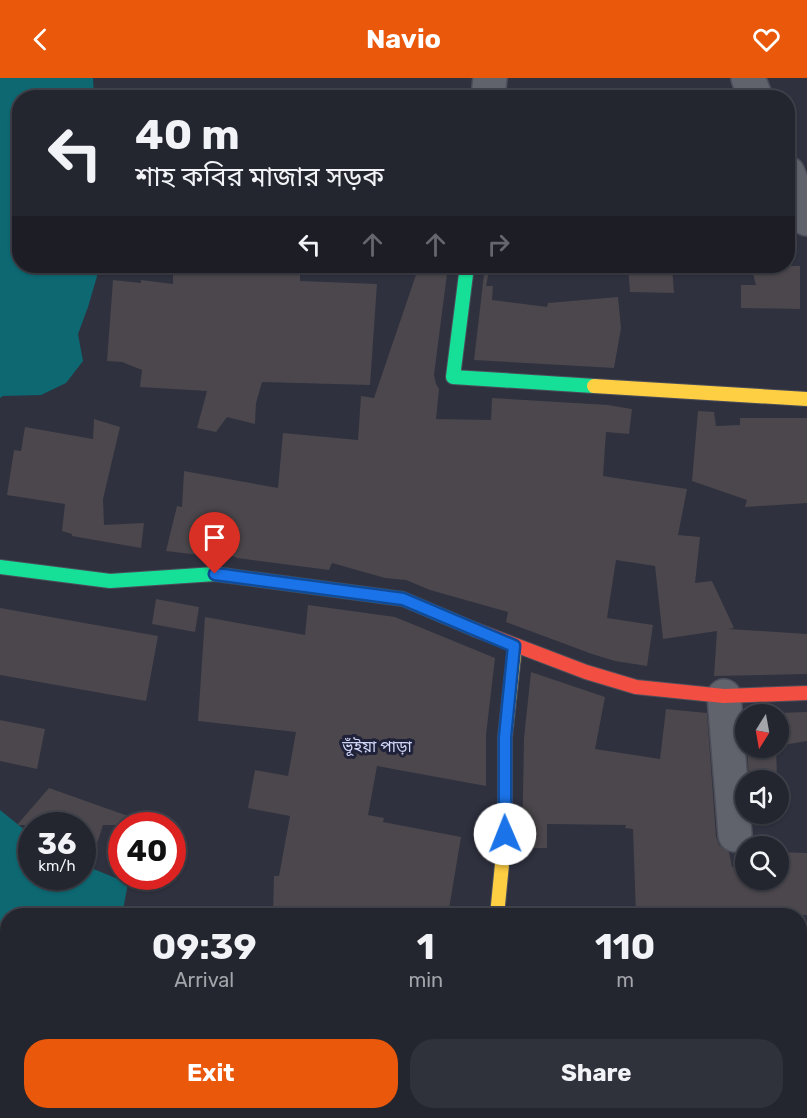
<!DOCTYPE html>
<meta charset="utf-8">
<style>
:root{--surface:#23252f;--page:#2f313b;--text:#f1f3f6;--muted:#a3a5aa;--line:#40424b;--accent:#ea580c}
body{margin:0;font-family:Rubik,"Noto Sans Bengali",sans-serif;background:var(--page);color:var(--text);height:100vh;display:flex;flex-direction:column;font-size:22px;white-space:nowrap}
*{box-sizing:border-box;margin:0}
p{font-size:20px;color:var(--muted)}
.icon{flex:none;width:33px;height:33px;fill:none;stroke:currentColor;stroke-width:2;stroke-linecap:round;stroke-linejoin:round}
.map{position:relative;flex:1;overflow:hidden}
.side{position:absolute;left:0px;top:830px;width:807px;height:212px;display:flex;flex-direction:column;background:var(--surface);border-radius:24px 24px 0 0;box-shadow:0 2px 4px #0004,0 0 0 2px var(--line)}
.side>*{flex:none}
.top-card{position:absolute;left:12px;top:12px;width:783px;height:183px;border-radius:24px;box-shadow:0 2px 4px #0004,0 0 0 2px var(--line);background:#23252f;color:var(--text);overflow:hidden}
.needle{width:39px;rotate:191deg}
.buttons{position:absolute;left:735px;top:626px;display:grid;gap:12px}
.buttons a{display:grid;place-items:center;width:54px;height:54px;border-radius:50%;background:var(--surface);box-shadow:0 2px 4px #0004,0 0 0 2px var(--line);font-size:30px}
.speed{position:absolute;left:18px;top:734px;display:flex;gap:12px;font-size:30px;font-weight:700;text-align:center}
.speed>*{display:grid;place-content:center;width:78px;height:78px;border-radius:50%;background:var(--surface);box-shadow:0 2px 4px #0004,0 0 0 2px var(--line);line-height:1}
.speed small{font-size:15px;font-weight:400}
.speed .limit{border:9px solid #d22;background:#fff;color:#111}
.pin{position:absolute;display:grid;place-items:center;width:51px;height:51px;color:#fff;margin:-62px -26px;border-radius:50% 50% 50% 0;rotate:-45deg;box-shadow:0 0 6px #0007}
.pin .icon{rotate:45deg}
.me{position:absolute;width:66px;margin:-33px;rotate:359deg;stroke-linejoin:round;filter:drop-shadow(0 0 4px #0008)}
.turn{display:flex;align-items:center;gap:21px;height:126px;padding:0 24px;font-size:27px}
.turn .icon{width:78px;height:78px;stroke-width:2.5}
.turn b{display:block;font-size:42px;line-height:51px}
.lanes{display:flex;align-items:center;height:57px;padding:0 24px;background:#0003;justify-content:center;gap:30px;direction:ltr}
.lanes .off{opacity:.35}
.eta{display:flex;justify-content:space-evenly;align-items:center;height:102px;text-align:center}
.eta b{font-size:36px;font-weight:700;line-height:42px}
.action{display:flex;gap:12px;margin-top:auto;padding:12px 24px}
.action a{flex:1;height:69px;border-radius:24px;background:var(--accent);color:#fff;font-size:24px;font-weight:700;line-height:69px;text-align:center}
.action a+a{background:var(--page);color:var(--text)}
header{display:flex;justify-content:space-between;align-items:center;height:78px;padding:0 24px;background:var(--accent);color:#fff;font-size:27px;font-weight:700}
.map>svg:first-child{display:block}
.water{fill:#0d6872}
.building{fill:#4b474c}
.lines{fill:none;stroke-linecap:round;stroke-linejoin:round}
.street-casing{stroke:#4c4e5a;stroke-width:36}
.fast-casing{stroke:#4c4e5a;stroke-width:16}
.slow-casing{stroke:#4c4e5a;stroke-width:16}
.jam-casing{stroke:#4c4e5a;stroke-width:16}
.street{stroke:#60626c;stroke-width:33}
.fast{stroke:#16e098;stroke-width:14}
.slow{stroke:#ffcf43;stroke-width:14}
.jam{stroke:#f24e42;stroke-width:14}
.route-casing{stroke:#114b97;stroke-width:15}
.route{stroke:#1a73e8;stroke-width:10}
.labels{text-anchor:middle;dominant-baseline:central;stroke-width:6;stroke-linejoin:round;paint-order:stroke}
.neighbourhood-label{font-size:16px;fill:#d0d6f6;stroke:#20223a}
</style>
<header><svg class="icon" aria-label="back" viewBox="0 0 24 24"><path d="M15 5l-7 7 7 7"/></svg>Navio<svg class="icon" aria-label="heart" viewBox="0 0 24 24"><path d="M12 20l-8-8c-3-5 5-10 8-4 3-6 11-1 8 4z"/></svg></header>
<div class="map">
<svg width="807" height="1040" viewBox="0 0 807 1040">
<rect width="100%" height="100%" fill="#2f313f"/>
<!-- water -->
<g class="water">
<path d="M0,0H93L94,19L20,20V188H100L88,229L78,256L83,283L66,305L41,317L3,318L0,320Z"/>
<path d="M0,732L31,757L32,798H82L83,784L91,790L128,805L122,837H8L7,921L0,917Z"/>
</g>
<!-- building -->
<g class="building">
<path d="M173,188H300V203L377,206L370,307L262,304L256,325L255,346L227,339L216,354L197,350L207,313L140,309L142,292L122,284L107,283L113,202L141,205V202L173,206Z"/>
<path d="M419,188H448L434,297L436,306L439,311L436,341L491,342L492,320L608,327L632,331L629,356L606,354L603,398L687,411L678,457L700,459L695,505L712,503L734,550L729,551L807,556V596L714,598L717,553L663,561L655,488L616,482L607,540L653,547L647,588L615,583L592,576L506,544L508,534L430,512L406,502L385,500L332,485L329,492L237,480L210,467L208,478L166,473L177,428L182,429L184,393L278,410L283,355L358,362L361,318L374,320Z"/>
<path d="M485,188H490L486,208H493L492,222L547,229L548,225L618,219L621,250L614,290L474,282Z"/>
<path d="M628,188H672L674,215L630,214Z"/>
<path d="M751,188H800V231L741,230V207H756Z"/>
<path d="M698,333L714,334L716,348L740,347V340H807V425L745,429L747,422L692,403Z"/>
<path d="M94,341L120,349L103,421L104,447L144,445L141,470L72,458V456L62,453L65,426L7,417L14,372L21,373L25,349L93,361Z"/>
<path d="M156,521L199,529L195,554L152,546Z"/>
<path d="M308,527L395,539L495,580L486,657V708L377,688L368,737L384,740L383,744L461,759L448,837H273L274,798H279L290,738L248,730L255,692L288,698L296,654L198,643L205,539L305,557Z"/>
<path d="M0,530L158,558L146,623L0,597Z"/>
<path d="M531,594L605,619L595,671L660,681L666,631L707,635L716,758L719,767L729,774L732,789L746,788V801H778V774L807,775V837H636L633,751L625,750L626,747L547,746V770H522L524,660Z"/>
<path d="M807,634V663L778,668V636H746V652L744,636Z"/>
<path d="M0,642L45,651L37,691L0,683Z"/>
<path d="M747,669H776L777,702H749Z"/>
<path d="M49,710L145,744V747H103L87,797H82V747H17Z"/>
<path d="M778,721L780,742L753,744L752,735H778Z"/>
</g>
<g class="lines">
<defs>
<g id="street">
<path d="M748,0L756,20"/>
<path d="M488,20L490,0"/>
<path d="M788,95L807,141"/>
<path d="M724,618L735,757"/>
<path d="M0,1022L8,1030"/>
<path d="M332,1040L346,1034"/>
</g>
<g id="fast">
<path d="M467,188L453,299L594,308"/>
<path d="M0,489L110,503L215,496L403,521L476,552"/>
</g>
<g id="slow">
<path d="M594,308L807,321"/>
<path d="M497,837L505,756V659L515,568"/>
</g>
<path id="jam" d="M476,552L586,594L636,609L724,618L807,615"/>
</defs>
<!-- street casing -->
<use href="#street" class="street-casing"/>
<!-- fast casing -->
<use href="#fast" class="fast-casing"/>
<!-- slow casing -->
<use href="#slow" class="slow-casing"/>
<!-- jam casing -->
<use href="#jam" class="jam-casing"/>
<!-- street -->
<use href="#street" class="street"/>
<!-- fast -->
<use href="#fast" class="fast"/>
<!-- slow -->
<use href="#slow" class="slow"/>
<!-- jam -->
<use href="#jam" class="jam"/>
</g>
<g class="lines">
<defs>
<path id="route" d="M215,496L403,521L514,568L505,659V756"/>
</defs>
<!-- route casing -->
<use href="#route" class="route-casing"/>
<!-- route -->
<use href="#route" class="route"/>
</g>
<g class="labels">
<!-- neighbourhood labels -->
<g class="neighbourhood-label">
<text x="377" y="668">ভূঁইয়া পাড়া</text>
</g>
</g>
</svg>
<div class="buttons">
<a><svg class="needle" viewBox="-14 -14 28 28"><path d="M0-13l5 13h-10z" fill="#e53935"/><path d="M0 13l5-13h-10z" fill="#a3a5aa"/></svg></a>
<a><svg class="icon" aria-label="sound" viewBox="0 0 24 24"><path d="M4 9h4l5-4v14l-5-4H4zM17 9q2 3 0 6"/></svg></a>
<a><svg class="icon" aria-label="search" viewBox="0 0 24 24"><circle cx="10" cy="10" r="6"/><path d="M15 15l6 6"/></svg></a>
</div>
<div class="speed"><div>36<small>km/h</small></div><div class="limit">40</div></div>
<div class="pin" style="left:215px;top:496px;background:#d93025"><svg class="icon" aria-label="arrive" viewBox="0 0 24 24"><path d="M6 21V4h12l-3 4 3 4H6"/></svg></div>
<svg class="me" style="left:505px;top:756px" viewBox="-20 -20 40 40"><circle r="19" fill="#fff"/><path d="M0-13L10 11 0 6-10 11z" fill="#1a73e8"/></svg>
<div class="top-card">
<div class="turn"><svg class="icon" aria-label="left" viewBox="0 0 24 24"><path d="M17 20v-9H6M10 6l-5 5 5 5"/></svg><div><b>40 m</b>শাহ কবির মাজার সড়ক</div></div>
<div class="lanes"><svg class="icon" aria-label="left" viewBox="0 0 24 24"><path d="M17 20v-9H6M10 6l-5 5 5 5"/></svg><svg class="icon off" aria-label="ahead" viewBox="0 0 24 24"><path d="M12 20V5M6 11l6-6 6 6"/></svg><svg class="icon off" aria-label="ahead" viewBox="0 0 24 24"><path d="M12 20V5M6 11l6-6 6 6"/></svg><svg class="icon off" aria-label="right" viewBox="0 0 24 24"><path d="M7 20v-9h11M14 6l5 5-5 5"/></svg></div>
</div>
<section class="side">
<div class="eta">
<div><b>09:39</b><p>Arrival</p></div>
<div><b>1</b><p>min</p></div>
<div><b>110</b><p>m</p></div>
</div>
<div class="action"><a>Exit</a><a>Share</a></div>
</section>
</div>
